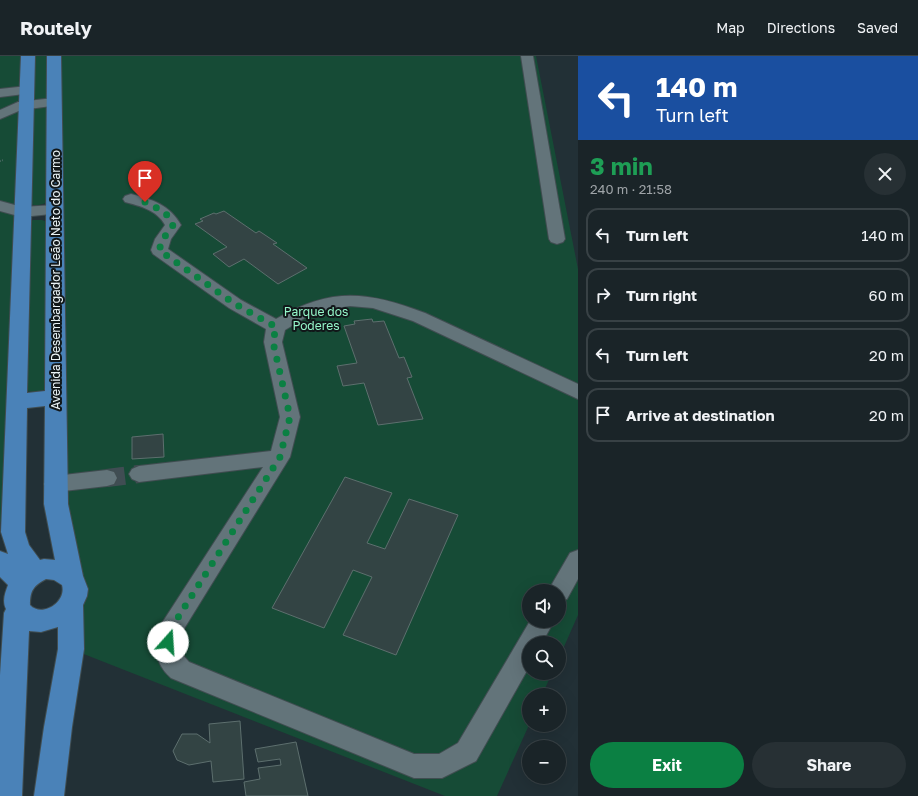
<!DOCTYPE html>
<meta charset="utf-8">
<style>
:root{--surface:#1a2428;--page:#273034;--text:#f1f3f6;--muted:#9fa4a8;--line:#384145;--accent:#0b8043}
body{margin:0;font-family:"Golos Text",sans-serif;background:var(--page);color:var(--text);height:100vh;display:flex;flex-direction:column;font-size:15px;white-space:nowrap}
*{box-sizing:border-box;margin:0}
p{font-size:13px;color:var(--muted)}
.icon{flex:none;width:22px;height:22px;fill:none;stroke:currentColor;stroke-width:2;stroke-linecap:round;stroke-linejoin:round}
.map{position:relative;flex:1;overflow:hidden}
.drawer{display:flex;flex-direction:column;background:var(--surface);width:340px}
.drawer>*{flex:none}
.guide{background:#1a4fa0;color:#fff;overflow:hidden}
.controls{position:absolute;left:522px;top:528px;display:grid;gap:8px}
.controls a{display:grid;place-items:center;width:44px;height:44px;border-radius:50%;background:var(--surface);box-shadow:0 4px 16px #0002,0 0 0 1px var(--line);font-size:20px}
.pin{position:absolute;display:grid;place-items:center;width:34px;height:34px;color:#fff;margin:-41px -17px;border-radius:50% 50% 50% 0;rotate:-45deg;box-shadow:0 0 4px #0007}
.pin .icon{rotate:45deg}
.me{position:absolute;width:44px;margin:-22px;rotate:19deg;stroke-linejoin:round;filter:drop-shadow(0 0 3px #0008)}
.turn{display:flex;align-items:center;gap:14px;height:84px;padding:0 12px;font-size:18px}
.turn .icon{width:52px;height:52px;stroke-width:2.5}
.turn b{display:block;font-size:28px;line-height:34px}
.round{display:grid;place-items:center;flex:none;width:42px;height:42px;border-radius:21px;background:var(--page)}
.overview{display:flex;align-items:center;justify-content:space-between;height:68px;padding:0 12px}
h1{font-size:24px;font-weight:700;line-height:30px;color:#1e9e55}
.primary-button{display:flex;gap:8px;margin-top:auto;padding:8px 12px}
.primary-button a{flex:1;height:46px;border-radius:24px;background:var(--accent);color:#fff;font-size:16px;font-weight:700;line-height:46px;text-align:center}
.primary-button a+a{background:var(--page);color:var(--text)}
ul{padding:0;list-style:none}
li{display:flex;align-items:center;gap:12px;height:54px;margin:0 8px 6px;padding:0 4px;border:2px solid var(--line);border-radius:12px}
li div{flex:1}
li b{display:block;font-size:15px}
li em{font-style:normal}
header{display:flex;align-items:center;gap:24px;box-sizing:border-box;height:56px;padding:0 20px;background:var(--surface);border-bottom:1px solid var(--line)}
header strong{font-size:19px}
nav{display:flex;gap:22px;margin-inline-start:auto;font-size:14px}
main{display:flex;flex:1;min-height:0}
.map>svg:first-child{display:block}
.green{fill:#164b36;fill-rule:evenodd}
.building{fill:#344;stroke:#5d6f6e}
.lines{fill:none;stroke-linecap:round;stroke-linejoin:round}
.minor-tunnel{stroke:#404d53;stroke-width:18;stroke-dasharray:18 10;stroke-linecap:butt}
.minor-casing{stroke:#404d51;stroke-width:2}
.major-casing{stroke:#404d51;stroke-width:2}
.path{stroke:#707c81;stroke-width:2;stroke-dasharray:0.5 2;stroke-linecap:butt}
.minor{fill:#63747a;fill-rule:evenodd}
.major{fill:#4a82b8;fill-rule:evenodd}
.route{stroke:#0b8043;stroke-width:7;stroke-dasharray:0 12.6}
.labels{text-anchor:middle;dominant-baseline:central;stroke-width:4;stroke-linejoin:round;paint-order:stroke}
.street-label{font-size:12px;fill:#eaf3f6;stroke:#111719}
.park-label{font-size:12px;fill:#95f7ca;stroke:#111719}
</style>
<header>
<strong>Routely</strong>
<nav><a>Map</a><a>Directions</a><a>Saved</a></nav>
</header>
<main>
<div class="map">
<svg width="578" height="740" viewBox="0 0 578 740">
<rect width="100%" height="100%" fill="#223036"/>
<!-- green -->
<g class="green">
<path d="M0,0H28L15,433L0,467Z"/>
<path d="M33,0H48V42L40,44H32Z"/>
<path d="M54,0H536L578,213V559L559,602V587H529V617H552L542,639H529V669L497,740H445L71,593L56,448ZM529,535H559V565H529Z"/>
<path d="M34,50H50L47,146C40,150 34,150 27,147L29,53Z"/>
<path d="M33,164H42L47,166V333L35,336L25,335L28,167Z"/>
</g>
<!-- building -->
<g class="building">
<path d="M224,155L256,177L259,175L277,187L273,188L307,212L278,228L244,203L229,211L213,198L227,191L195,168L203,165L200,163L214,157L216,158Z"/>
<path d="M372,263L373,266L384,265L399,302L404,301L412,321L407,322L423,363L378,369L364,327L343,330L337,310L357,307L344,270L355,268L354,265Z"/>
<path d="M163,378L164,401L132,403V381Z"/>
<path d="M345,421L392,437L367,487L385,493L409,443L458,459L396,599L343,579L372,521L353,514L324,572L272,552Z"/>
<path d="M240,665L244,723L213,726L211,705L189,709L177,704L173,695L182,678H197L210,687L209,668Z"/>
<path d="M296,686L308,740H246L244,726L260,723L258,712L281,709L280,703L258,706L255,693Z"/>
</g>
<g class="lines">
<!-- minor-tunnel -->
<path class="minor-tunnel" d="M107,422L139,418"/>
<defs>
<g id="minor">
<path d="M521,0H533L565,183L563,186L557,188L551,186L549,183Z"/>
<path d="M27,30L32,31L34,34L32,37L0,41V33Z"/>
<path d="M54,42L59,43L61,46L59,49L21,54L0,63V54L18,46Z"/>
<path d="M131,138C152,143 170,149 181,169L171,183L168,193L241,244L276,263C331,231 367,235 425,257L578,328V343L413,265L373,252L350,250L329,253L308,260L285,274L282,286L300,361L290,401L182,576L180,596L189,606L414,698H439L458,687L530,565H554L542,587H529V611L476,705L442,722H414L171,622C154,607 152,587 162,567L263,411L139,426L132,423L129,418L132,413L139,410L271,395L280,361L264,286L266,273L229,252L153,198L151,194L155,183L165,169C157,154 140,150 125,146L123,143L125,140Z"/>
<path d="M0,145L22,151L55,149L61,151L63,154L61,157L22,161L0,155Z"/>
<path d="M107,414L114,416L117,422L114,428L107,430L55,436L48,434L44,428L48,422L55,420Z"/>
<path d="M578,494V523L567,543L559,545V535H548L570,497Z"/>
</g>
<path id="major" d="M21,0H35L27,337L45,335L47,0H61L68,448L83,520L88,533L87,540L83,549L84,593L72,671L64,740H34L44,671L58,593V571L41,576L29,575L22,740H0V619L4,557L6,553C2,545 5,537 8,529L0,521V495L8,498L1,476ZM45,350L44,448L55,504L44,503L40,504L29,489L25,476L27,352ZM46,523L54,524L62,529C67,546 42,562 30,549C30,535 33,530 46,523Z"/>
</defs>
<!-- minor casing -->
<use href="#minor" class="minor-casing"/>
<!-- major casing -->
<use href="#major" class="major-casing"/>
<!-- path -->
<path class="path" d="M0,105L4,104"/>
<!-- minor -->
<use href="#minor" class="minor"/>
<!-- major -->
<use href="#major" class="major"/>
</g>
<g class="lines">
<!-- route -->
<path class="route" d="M145,146C156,152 169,156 173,169L163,183L159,194L235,248L276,271L273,286L290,361L280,401L170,574L168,586"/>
</g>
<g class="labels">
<!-- street labels -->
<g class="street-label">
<text transform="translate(55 224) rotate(-90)">Avenida Desembargador Leão Neto do Carmo</text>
</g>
<!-- park labels -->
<g class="park-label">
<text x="316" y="255">Parque dos<tspan x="316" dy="14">Poderes</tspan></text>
</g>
</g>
</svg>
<div class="controls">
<a><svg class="icon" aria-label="sound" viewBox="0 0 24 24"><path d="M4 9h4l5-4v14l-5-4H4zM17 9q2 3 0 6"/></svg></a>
<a><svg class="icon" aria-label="search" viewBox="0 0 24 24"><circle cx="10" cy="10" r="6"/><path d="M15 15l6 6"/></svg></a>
<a>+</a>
<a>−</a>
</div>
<div class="pin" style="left:145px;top:146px;background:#d93025"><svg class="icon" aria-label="arrive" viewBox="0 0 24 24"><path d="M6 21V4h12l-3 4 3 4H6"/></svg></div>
<svg class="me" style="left:168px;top:586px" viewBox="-20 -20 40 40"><circle r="19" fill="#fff"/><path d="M0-13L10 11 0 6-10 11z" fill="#0b8043"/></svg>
</div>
<section class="drawer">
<div class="guide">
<div class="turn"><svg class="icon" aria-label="left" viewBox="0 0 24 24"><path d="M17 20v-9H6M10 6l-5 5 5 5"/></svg><div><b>140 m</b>Turn left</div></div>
</div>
<div class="overview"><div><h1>3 min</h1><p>240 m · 21:58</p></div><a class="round"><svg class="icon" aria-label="close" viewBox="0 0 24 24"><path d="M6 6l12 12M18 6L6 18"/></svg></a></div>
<ul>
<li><svg class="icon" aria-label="left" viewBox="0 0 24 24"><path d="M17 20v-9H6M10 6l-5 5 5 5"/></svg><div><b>Turn left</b></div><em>140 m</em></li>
<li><svg class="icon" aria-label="right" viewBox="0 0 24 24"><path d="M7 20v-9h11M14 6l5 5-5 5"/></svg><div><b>Turn right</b></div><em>60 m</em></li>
<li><svg class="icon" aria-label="left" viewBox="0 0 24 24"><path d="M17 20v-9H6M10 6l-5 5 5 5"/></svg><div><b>Turn left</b></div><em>20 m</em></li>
<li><svg class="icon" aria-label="arrive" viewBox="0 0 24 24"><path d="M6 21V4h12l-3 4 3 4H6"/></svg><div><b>Arrive at destination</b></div><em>20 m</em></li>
</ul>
<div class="primary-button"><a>Exit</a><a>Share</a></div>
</section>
</main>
